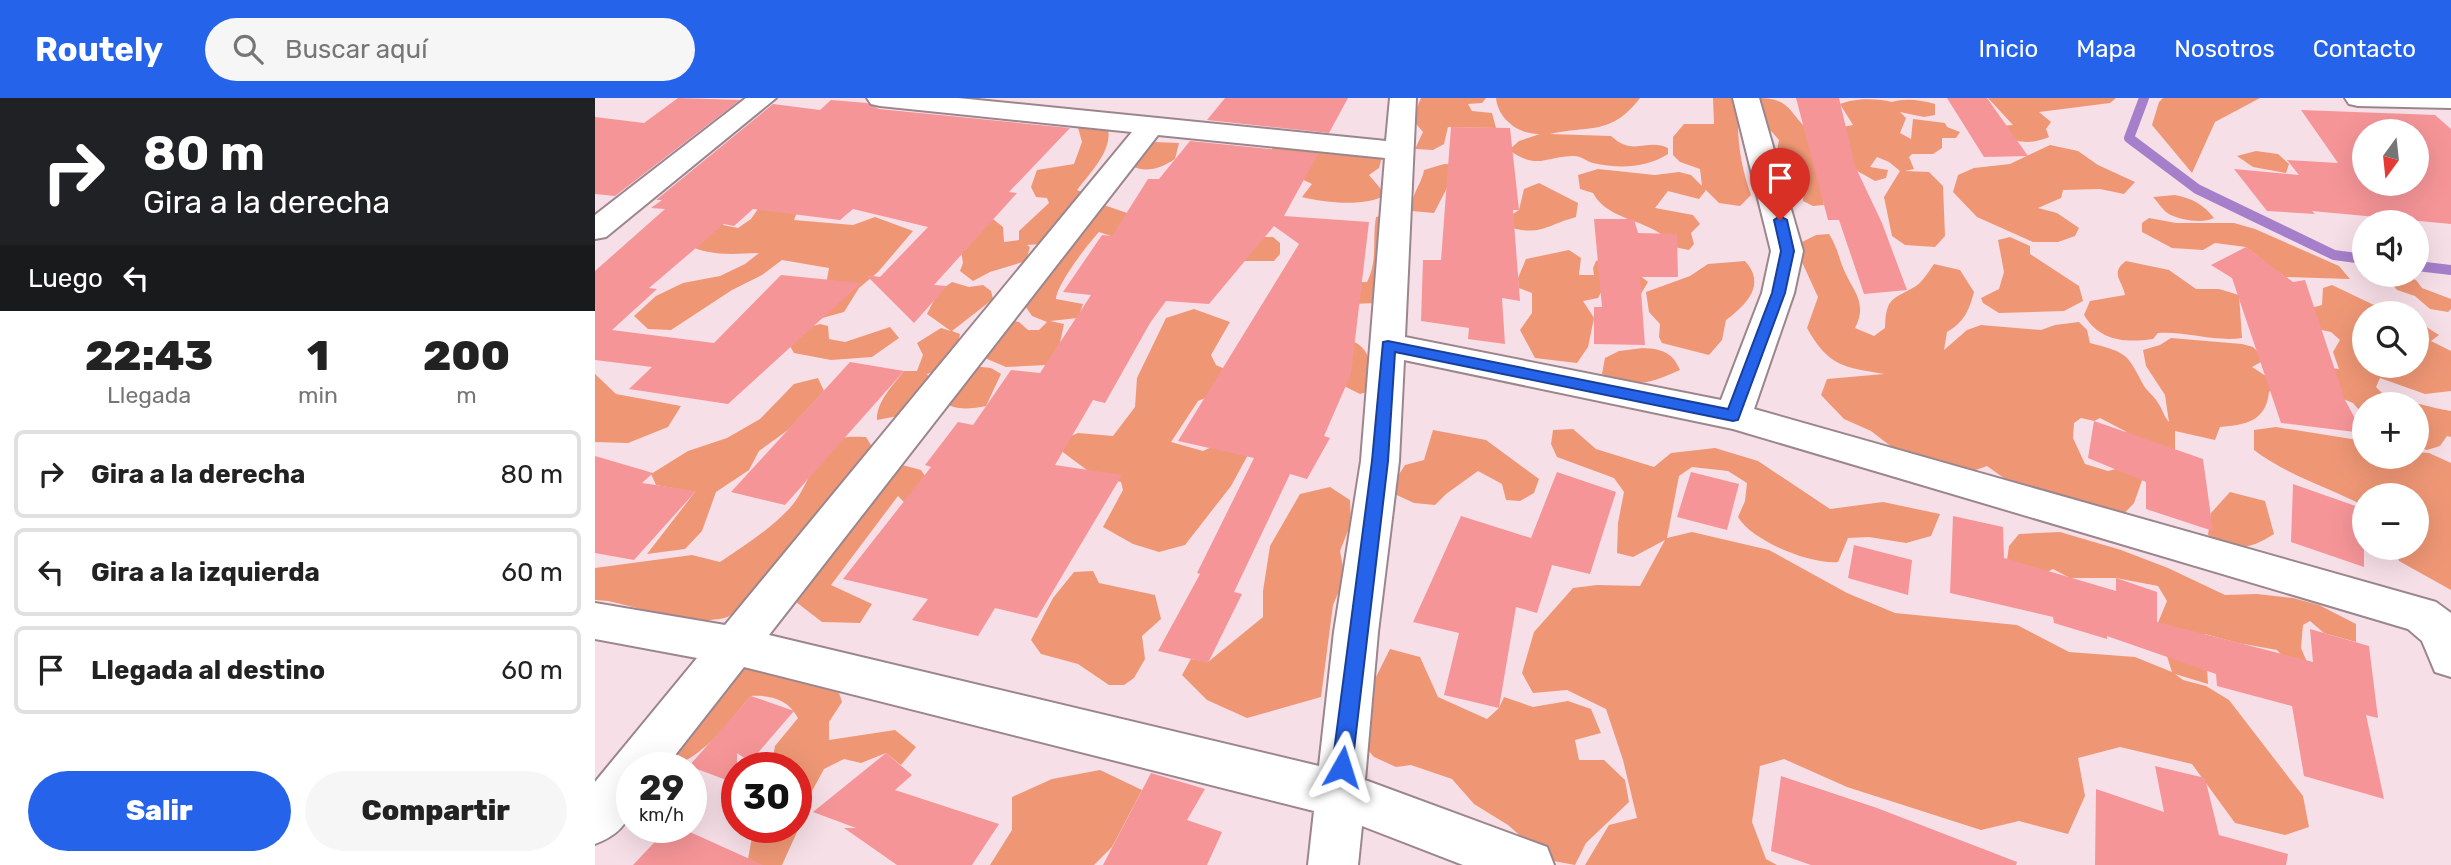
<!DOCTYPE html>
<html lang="es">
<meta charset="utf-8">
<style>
:root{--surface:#fff;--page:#f6f6f6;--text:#222;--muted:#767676;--line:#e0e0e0;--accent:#2563eb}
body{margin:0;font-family:Rubik,sans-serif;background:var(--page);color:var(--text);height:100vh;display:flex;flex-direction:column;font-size:26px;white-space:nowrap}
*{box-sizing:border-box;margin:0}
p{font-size:23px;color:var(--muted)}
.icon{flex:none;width:38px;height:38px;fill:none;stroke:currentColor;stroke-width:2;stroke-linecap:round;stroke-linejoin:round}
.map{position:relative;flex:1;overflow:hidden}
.sheet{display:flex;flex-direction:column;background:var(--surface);width:595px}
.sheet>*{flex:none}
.guide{background:#202124;color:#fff;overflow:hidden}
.needle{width:46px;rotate:195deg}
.buttons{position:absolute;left:1757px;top:21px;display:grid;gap:14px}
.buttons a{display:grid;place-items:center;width:77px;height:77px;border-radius:50%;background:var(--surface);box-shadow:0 7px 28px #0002;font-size:35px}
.speed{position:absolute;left:21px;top:654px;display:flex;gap:14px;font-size:35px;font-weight:700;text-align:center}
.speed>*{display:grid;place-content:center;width:91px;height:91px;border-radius:50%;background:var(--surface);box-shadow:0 7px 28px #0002;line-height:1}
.speed small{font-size:18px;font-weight:400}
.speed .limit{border:10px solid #d22;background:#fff;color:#111}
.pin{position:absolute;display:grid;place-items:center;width:60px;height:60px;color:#fff;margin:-72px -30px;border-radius:50% 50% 50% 0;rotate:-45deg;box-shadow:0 0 7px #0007}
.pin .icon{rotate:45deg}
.me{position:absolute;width:77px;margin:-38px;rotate:6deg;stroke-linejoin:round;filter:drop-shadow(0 0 5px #0008)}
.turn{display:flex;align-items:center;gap:24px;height:147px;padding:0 28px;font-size:32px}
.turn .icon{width:91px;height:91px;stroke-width:2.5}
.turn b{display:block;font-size:49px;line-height:60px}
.then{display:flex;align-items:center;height:66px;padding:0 28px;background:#0003;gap:14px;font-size:26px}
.eta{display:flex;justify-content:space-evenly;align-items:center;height:119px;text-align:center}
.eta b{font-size:42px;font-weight:800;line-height:49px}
.cta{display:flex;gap:14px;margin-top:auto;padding:14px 28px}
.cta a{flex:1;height:80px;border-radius:42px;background:var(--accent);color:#fff;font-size:28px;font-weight:800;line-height:80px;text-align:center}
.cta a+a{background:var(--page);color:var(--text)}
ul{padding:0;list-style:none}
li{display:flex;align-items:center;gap:21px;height:88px;margin:0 14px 10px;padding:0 14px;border:4px solid var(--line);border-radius:10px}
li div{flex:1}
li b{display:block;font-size:26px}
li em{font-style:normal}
header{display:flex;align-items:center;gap:42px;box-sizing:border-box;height:98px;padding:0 35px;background:var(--accent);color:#fff}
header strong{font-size:33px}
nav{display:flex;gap:38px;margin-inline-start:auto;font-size:24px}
.search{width:490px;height:63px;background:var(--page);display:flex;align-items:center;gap:18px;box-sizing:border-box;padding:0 24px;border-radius:38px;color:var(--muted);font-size:26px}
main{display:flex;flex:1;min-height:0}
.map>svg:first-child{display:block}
.forest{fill:#ef9775}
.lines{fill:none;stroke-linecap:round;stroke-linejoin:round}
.stream{stroke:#a67fcb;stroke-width:10}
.building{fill:#f69598;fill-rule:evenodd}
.minor-casing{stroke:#9c868e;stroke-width:4}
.minor{fill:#fff;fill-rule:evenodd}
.route{fill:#2563eb;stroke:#184099;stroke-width:2}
</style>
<header>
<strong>Routely</strong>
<div class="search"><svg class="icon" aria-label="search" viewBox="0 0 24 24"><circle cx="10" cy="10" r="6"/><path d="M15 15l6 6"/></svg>Buscar aquí</div>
<nav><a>Inicio</a><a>Mapa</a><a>Nosotros</a><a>Contacto</a></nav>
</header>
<main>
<section class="sheet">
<div class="guide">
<div class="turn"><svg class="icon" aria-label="right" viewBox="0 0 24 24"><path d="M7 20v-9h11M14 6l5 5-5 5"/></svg><div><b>80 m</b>Gira a la derecha</div></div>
<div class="then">Luego<svg class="icon" aria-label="left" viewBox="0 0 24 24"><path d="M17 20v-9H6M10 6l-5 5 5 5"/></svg></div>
</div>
<div class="eta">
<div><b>22:43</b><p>Llegada</p></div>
<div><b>1</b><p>min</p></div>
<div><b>200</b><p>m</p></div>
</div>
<ul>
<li><svg class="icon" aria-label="right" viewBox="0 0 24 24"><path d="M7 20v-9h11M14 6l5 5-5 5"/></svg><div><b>Gira a la derecha</b></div><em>80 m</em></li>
<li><svg class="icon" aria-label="left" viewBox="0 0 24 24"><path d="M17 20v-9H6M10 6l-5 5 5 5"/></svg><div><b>Gira a la izquierda</b></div><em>60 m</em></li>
<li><svg class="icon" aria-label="arrive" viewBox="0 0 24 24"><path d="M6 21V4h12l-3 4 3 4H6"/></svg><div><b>Llegada al destino</b></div><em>60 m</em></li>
</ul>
<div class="cta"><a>Salir</a><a>Compartir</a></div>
</section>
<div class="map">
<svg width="1856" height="767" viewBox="0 0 1856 767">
<rect width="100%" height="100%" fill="#f7dfe7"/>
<!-- forest -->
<g class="forest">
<path d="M826,0H891L887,5L873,6L877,13L897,15L901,30L853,29L849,46L838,52L820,51L828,34L817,21Z"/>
<path d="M901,0H1045C1016,38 994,27 955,36L1016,38C1038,59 1052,40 1073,50V56C1051,70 1024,71 998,65C991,63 985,57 977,58C950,59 942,72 914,52L924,43L945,36C924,37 903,21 901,0Z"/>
<path d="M1118,0H1144C1146,11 1143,16 1143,27C1143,50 1148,75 1156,97L1145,108L1124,105L1111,92L1104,101L1073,93L1060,110L1098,117L1105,126L1096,135L1099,146L1094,152L1079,149C1058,119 1015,126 998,95L985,91L983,77L1003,71L1060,77L1084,74L1096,77L1107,88L1105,71L1085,64L1078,57V39L1089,26H1119Z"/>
<path d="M1162,0C1198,0 1192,15 1217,35L1258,27L1245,6C1259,0 1282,0 1297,4C1310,0 1326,2 1340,6V17L1329,19L1305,14L1311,20L1305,35L1316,41L1318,21L1350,25L1352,29L1365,34L1361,40H1347V50L1338,56H1317L1314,59L1319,71L1310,73L1334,74L1348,88L1350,138L1340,149L1310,147L1297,138L1289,99L1305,73L1294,64L1282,59L1275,69L1293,72L1291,80L1280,83L1250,66L1222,71L1229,107L1218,108L1208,103L1209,91L1198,83L1184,79L1181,72L1183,66L1190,62L1182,53L1184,42L1177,34L1158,21Z"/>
<path d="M1393,0H1521L1515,5L1444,14L1456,24L1451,31L1454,39C1438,46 1425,45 1408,39L1405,28L1418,27Z"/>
<path d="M1568,0H1665L1620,24L1597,75L1557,27L1564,4Z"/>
<path d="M482,26H512C520,51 496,73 482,92L492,96L454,133L447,146L432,147L435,149L431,163L395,174L378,183L365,173L368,165L364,141L398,121L408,129L409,144L424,142V133L454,105L452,100L441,99L436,89L442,72L479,66L487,44Z"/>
<path d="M560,44L584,45L580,61C566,70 551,76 535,67L545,50Z"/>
<path d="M679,47L787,59L784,70L774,77L791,97C770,109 731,105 707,99L717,86L671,64Z"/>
<path d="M1455,47L1483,53L1503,67L1540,84L1529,96L1505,91L1468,92L1466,100L1443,110L1462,115L1484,130L1480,138L1463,144H1438L1382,119L1358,94L1363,77L1379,70L1415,66Z"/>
<path d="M1661,53L1683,56L1694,66L1691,75L1658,69L1642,58Z"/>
<path d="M849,66L880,67L852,90L839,115L817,113C815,97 826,88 829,72Z"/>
<path d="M944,85L983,105L981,119C949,128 945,139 910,128L918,116L924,112L929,91Z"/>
<path d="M1580,97C1598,101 1608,106 1619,120C1608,126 1585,122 1574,116C1568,113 1563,104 1558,99Z"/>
<path d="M509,107L532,115L552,138H516L504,134C492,147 462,186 461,201L488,206L483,220L455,223L469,226L465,245L451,267L411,269L385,258L406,221L424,224L433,232H444L452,224L437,218L426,202L496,112Z"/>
<path d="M165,108L204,109L199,122L258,127L280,119L318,133L283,174L264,190L249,214L220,222L229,197L234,170L187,162L167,177L137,192L76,232L53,231L39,218L61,198L88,185L125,178L150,166L164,155C137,156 114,159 89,145L118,125L143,130L156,121Z"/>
<path d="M791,117L812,134L816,147L806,167L782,205L757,206L735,185L772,184C783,163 777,142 781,119Z"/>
<path d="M1554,120L1581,125H1639L1660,131L1744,168L1755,181L1689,179L1651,149L1620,145L1608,152L1577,150L1547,134V125Z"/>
<path d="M1234,136C1241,147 1243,156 1247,167C1256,192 1274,203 1260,230L1279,238L1290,230C1291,198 1298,202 1321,188C1328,183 1334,173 1339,166L1365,172L1379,194C1374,213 1369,224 1352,234L1349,252L1372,232L1386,227L1446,232L1460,227L1484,224L1492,232L1495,245C1532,255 1531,254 1549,288C1553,294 1560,299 1563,305C1568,312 1568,317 1574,324L1570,297L1551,268L1548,252L1565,247L1576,240L1647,246L1658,249L1666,257V264L1657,269L1677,282L1679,290L1674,294C1671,323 1651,327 1625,329L1620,342L1580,333V352L1542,345L1530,333L1505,320L1499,323L1486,320L1479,325L1478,340L1490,366L1513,373L1521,371L1550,374L1539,405L1525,420L1420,388L1392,368L1364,378L1302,353L1276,333L1249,321L1226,297L1232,281L1289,276C1248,269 1233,268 1212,230L1223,199L1206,162L1207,144L1221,137Z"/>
<path d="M668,139H678L685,145V156L679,163H643Z"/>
<path d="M1415,139L1435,148V156L1484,188L1488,203L1469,213L1404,215L1388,205L1386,200L1404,191L1409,174L1403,142Z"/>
<path d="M974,152L986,160L984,177H999L998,170L1001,163L1021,158L1053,184L1044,199L1004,181L1010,187L1003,200L988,203L999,220L993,249L982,265L940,260L925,232L937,215V195L924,190L923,180L931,161Z"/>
<path d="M1150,163C1172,187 1151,207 1131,222L1127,242L1114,257L1067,245L1064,239L1065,226L1054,214L1051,194L1095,178L1113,166Z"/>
<path d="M1531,163L1574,172L1601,191H1624L1644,197L1647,240C1619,244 1591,233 1563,235L1558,241C1529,245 1505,243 1489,217L1495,203L1530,197C1528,183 1514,175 1531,163Z"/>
<path d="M1811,179L1821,182L1827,190L1856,201V211L1853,214L1835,211L1820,198L1802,192L1794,182Z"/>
<path d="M357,184L374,189L388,187L396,193L398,201L357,233L365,236C360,260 356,269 332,276L337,285L303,318L282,322C281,304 299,286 309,273H322L328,257L322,245L346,230L356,233L332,216L343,194Z"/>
<path d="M1737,187L1779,207L1806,215H1769V268H1822V223L1844,237L1836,243L1856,253V293L1830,296L1785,280L1781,289L1791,299C1814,301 1833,310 1856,313V339L1852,338L1845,348L1832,352L1822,349V306H1769V318L1758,305L1726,292L1700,265L1744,271L1738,254L1745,242L1736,234L1688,224L1698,215L1727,207L1728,190Z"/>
<path d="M599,211L635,224L616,257L621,267L641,276L622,295L603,303L576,344L608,353L625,345L654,355L636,388L590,447L564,454L538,446L508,429L528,392L526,384L500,378L465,352L469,341L483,335L518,338L540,309L542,280L571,220Z"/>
<path d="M225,226L233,228L234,241L250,244L295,229L304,240L277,259L236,262L199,255L192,243L201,233Z"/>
<path d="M759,244C777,251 777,276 779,292L765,296L745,286Z"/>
<path d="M1048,250C1067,251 1077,254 1085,272C1056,285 1037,292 1007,276L1010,260L1024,253Z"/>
<path d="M377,268L396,270L406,276L391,308C375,311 360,313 346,303Z"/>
<path d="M0,276L21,296L86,308L73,329L33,345L0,344Z"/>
<path d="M223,280L229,293L193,332L164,353L154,372L121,394L107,433L90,451L52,456L100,394L61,387L56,376L93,353L132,340L165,321L199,286Z"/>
<path d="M1681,329L1769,343V359H1822V354L1834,355L1856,365V492L1804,463L1800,450H1822V397H1769V408C1732,388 1693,378 1659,352V332Z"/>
<path d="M978,331L1001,351L1059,369L1076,355L1120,350L1163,363L1235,411L1288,404L1345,416L1336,438L1311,445L1274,439L1253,440L1243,464C1216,467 1157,443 1143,419L1150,403L1152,385L1133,373L1097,369L1084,378L1072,440L1097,434L1174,452L1252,495L1300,515L1422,527L1474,554L1540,559L1577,574L1562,527L1572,503L1563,488L1521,480H1475L1458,471L1450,475L1410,476L1414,448L1424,436L1465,434L1526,452L1573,470L1630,497L1662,496L1698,500L1724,507L1761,526V544L1729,535L1715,523L1708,527L1706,550L1715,571L1692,563L1682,552L1643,545L1610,536L1613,586L1580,576L1588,582L1611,588L1634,602L1708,698L1714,729L1690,737L1640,725L1597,666L1525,649L1483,660L1490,698L1473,736L1424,723L1386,732L1252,689L1189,661L1165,668L1157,724L1171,761L1182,767H990L1014,727L1042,720L1028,662L1011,611L972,592L938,595L927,575L939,534L978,490L1002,487L1045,488L1070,442L1038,459L1022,455L1023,425L1029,394L1019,380L962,359L956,346L958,332Z"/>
<path d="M838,332L891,342L944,381L939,395L925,403L911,402L907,386L883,373L851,396L840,407L819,405L793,393L810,367L829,362Z"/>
<path d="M271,339L279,352C255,382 158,514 129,520C96,528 47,510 13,503L0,502V470L97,457L125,464C149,448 174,432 194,411C213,391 220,353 244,341C250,338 263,339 271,339Z"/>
<path d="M307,367L326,372L337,388L319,407L309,404L303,398L236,487L277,506L265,525L227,524L192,497L271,382Z"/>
<path d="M735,389L755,402L756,425L745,453L750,480L738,507L726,599L652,620L612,602L587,577L596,561L613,564L668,519V493L675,448L705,396Z"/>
<path d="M1635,394L1670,403L1679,436C1652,453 1641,453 1613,437L1616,415Z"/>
<path d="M498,473L504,485L560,497L566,521L547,538L550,561L539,580L529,587H514L483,566L446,556L436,542L458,500L479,474Z"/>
<path d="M795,551L825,559L843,599L892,621L904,610L909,599L938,609L973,603L996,611L1006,635L980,642L984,662H1009L1030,682L1034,704L991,745L980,767L953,762L913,727L879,706L857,681L816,667L801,669L779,659L764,642L778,585Z"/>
<path d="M150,568L233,582L244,595L247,604L234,624V642L300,632L321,649L306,667L291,655L266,665L249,661L229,671L216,695L208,721L187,767H152L158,733L156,730H201V670H176L180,648L203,620C193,601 175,597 156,598C131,626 106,665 67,670L79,647L113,617L131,589Z"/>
<path d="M505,672L547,692L517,749L499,767H395L417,732V699L457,681Z"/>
</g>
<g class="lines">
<!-- stream -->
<g class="stream">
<path d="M1549,0L1534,40L1602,91L1739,157L1769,161"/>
<path d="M1822,168L1856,172"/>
</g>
</g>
<!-- building -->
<g class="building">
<path d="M83,0L145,2L20,98L0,96V19L49,25Z"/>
<path d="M630,0H753L734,35L612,22Z"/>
<path d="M1201,0H1244L1260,68L1287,125L1312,192L1269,196L1244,122H1233Z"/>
<path d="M1352,0H1392L1433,58L1389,59Z"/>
<path d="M236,2L272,5L284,11L475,30L414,94L422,95L339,187L352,188L319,225L271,177L285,179L333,129L258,111L245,122L158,111L139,128L129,126L54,190L62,191L17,232L119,245L186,177L266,185L133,306L34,291L57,269L0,262V173L70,111L56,110L67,102H61L178,6L225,12Z"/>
<path d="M1706,12L1840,17L1856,31V126L1717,113L1720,116L1672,113L1639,71L1704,77L1692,62L1743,65ZM1769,33H1822V86H1769Z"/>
<path d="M856,29L915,30L924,112H918L925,203L907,200L910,246L873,241L874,230L826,223L828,162H846Z"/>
<path d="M595,43L723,56L689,118L774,124L756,276L729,338L735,340L712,381L695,376L639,494L647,496L613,565L563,553L605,476L602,475L659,360L583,343L704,146L679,128L614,206L571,203L555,225L510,305L498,302L460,367L527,377L442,520L400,510L383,538L317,522L333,501L248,481L336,369L330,367L363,324L378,327L416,272L445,275L496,197L468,194L507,137L517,138L553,81H564Z"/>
<path d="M999,121H1039L1043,135L1082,136L1083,179H1045L1050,247L999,246V209H1007Z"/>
<path d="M1651,149L1698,184L1710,182L1750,302L1768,335L1686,325L1637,180L1616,167Z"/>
<path d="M255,264L309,273L190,407L136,394Z"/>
<path d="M1499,323L1608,361L1618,433L1551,411V384L1493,360Z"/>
<path d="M0,358L58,375L47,385L101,393L39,462L0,455Z"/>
<path d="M962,374L1021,394L995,476L957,467L942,515L921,509L904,610L849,597L864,535L818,524L866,418L936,440Z"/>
<path d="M1096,374L1144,386L1132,432L1082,419Z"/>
<path d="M1698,386L1769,411V469L1696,444Z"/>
<path d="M1358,418L1408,429L1409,460L1521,493V480L1562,494V524L1718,564L1715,531L1774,548L1783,620L1771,617L1789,701L1709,678L1697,608L1622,588L1621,576L1512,538V541L1459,525L1458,519L1355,495Z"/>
<path d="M1259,447L1317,462L1313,497L1253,480Z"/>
<path d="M156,598L199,613L155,664L142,655V686L94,668Z"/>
<path d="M291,655L317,677L300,692L404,726L377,767H302L249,730H261L218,714Z"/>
<path d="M1560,668L1610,680L1624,737L1693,756L1691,767H1500L1501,691L1569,714Z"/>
<path d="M556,675L610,691L592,722L627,734L612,767H508Z"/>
<path d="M1186,678L1282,710L1422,764L1421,767H1216L1176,753Z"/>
<path d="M73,730H86L168,767H38Z"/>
</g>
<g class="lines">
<defs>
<g id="minor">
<path d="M151,0H181L11,139L0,141V117Z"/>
<path d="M272,0H363L791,43L795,0H821L810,239L1126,302L1167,195L1176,153L1138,0H1164L1208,153L1199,195L1159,311L1841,504L1856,515V579L1840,574L1827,543L1813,531L1138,331L809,262L804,363L783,534L770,682L952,749L959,767H868L767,728L763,767H713L719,713L149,569L70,670H37C37,708 41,730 0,746V684L102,560L0,541V505L130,527L537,34L285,8L276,6ZM563,37L790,60L766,363L739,534L724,668L174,537Z"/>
<path d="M1750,0H1856V10L1763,8L1754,6Z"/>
</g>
</defs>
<!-- minor casing -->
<use href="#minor" class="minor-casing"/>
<!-- minor -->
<use href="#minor" class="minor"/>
</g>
<!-- route -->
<path class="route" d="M1185,118L1192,122L1199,153L1190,195L1143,322L1138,323L800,254L793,363L757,669L754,676L747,678L740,676L737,669L777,363L788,244L793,243L1133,311L1177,195L1186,153L1179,122Z"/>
</svg>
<div class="buttons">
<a><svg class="needle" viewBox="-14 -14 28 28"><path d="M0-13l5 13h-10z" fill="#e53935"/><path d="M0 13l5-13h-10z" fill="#767676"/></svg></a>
<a><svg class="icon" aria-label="sound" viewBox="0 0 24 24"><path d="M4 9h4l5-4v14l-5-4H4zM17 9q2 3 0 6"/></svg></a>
<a><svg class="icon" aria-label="search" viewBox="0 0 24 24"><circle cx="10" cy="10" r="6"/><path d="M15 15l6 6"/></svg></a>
<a>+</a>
<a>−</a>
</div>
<div class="speed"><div>29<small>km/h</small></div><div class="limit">30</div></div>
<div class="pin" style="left:1185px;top:122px;background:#d93025"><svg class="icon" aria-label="arrive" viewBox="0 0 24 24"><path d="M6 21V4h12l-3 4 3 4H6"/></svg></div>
<svg class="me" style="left:747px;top:669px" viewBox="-20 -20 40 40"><path d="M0-17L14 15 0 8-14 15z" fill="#2563eb" stroke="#fff" stroke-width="4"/></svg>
</div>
</main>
